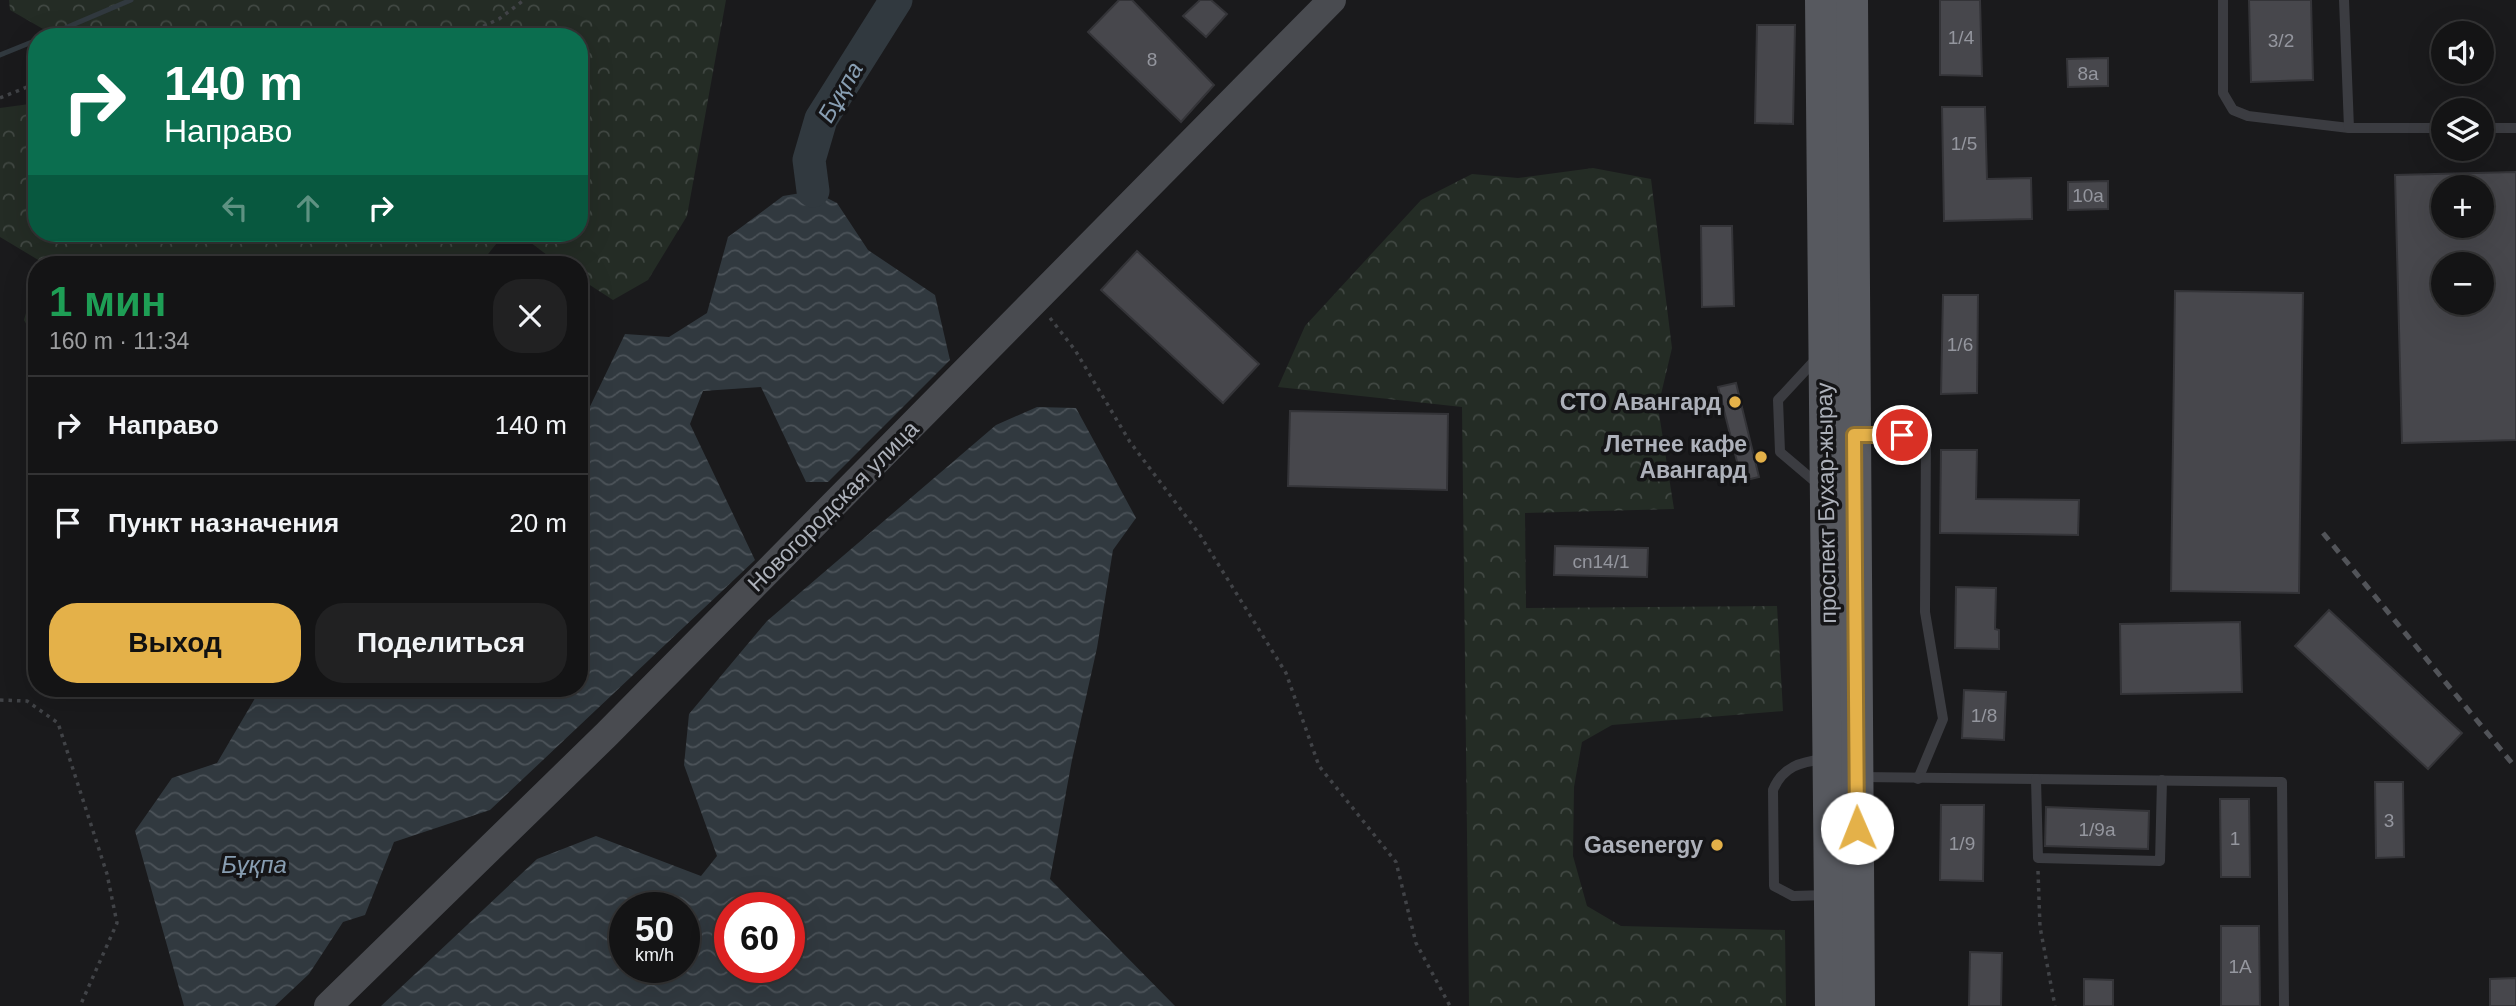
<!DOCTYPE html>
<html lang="ru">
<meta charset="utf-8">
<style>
:root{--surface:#141415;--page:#212122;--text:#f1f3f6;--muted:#9d9ea0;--line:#333334;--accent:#e4b149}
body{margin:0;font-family:Helvetica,sans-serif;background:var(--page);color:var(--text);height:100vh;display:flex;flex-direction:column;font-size:26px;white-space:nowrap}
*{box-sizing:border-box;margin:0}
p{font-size:23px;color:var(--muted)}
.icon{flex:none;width:38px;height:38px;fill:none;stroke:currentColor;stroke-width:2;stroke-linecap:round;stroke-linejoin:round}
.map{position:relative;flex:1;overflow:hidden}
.drawer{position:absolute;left:28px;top:256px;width:560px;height:441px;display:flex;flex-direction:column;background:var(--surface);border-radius:28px;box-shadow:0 7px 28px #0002,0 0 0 2px var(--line)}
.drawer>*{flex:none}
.banner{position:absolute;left:28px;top:28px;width:560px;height:214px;border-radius:28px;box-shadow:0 7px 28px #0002,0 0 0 2px var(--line);background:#0b6e4f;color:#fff;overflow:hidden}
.tools{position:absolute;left:2431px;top:21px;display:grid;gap:14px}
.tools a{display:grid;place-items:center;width:63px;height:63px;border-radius:50%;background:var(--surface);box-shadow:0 7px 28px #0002,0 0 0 2px var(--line);font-size:35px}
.speed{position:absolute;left:609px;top:892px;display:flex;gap:14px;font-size:35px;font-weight:700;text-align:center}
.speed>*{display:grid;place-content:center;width:91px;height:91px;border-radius:50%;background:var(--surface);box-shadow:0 7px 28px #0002,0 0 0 2px var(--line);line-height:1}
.speed small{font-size:18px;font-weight:400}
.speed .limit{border:10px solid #d22;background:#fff;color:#111}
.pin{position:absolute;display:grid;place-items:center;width:60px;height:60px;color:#fff;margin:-30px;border:4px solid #fff;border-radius:50%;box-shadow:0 2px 7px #0007}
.me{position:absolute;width:77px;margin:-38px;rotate:359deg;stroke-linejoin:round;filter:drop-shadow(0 0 5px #0008)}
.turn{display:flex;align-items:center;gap:24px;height:147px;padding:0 21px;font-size:32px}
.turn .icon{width:91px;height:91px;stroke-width:2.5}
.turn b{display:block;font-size:49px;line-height:60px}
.lanes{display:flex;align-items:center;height:66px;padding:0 21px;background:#0003;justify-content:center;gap:35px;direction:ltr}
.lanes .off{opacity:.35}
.round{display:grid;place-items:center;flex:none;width:74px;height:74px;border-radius:28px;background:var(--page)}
.head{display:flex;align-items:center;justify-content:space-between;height:119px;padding:0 21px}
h1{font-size:42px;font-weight:700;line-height:52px;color:#1e9e55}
.primary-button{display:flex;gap:14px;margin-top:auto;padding:14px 21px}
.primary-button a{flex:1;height:80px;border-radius:28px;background:var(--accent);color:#111;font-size:28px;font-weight:700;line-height:80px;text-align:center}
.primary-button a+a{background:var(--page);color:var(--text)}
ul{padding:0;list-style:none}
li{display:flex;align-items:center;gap:21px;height:98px;padding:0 21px;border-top:2px solid var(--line)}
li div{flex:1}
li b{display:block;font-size:26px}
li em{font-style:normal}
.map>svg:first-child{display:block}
.forest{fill:url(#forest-crowns)}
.water{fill:url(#water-waves);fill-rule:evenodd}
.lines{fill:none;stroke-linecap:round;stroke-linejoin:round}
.stream{stroke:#31393f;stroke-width:5}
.river{stroke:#31393f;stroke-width:33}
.building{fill:#47474c;stroke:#343438;stroke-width:2;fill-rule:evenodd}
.path{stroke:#414347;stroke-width:3.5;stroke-dasharray:3.5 5;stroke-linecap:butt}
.lane{stroke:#3b3c41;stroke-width:10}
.secondary{stroke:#494b50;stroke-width:28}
.primary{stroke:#57595f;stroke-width:32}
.rail{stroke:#525459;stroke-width:5;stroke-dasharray:9 7;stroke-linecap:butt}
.route-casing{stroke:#94732f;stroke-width:18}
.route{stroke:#e4b149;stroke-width:12}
.poi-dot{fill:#e4b149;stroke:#151517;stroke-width:2.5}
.labels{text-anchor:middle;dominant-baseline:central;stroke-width:7;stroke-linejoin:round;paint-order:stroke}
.number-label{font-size:19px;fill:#94969e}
.poi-label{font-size:23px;font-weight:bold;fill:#adb1ba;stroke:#151517;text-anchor:end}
.street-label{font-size:23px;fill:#adb1ba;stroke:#151517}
.water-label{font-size:24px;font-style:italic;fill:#889eb2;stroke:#151517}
</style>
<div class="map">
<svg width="2516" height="1006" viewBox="0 0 2516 1006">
<defs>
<pattern id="forest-crowns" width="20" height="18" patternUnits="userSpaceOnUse" patternTransform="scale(1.75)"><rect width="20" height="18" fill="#242c25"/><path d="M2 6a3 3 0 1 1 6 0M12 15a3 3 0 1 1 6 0" fill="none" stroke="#414843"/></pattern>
<pattern id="water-waves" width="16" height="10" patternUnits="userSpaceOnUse" patternTransform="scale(1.75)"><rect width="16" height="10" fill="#31393f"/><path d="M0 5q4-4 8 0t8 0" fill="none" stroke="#4c5359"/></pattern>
</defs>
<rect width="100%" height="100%" fill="#1a1a1c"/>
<!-- forest -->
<g class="forest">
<path d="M9,0H726L687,216L648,280L613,300L579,278V264H559L518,233H579V37H57L10,10Z"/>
<path d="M37,103V233H505L480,264H40V261L0,237V108Z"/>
<path d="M1593,168L1651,179L1672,348L1658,407L1674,509L1525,513L1526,608L1777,606L1783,711L1612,725L1582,742L1574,787L1573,856L1587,906L1621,926L1785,930L1786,1006H1469L1462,407L1278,387L1305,326L1421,200L1472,174L1518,178Z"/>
<path d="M37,275V343L24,320Z"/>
</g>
<!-- water -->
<g class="water">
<path d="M813,191L837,203L868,250L935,295L950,360L828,482H806L761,387L703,391L690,424L755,560L490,810L394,842L365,915L343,922L309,974L275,1006H184L135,831L172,778L217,763L261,688H579V422L583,421L625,334L669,337L707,313L728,237L783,196Z"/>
<path d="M1037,407L1076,408L1136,518L1113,550L1097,648L1072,760L1050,879L1175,1006H381L537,859L596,836L701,876L717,856L684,765L689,714L767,621L996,425ZM625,908H684V968H625ZM730,908H789V968H730Z"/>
</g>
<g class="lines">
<!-- stream -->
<g class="stream">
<path d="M44,37L131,0"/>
<path d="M0,55L37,40"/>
</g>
<!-- river -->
<path class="river" d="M813,191L809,160L821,119L896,0"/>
</g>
<!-- building -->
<g class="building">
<path d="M1119,0H1132L1214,85L1181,122L1088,32Z"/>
<path d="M1200,0H1211L1227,14L1206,37L1183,16Z"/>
<path d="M1940,0H1980L1982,76L1940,75Z"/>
<path d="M2249,0H2311L2313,80L2251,82Z"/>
<path d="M1757,25H1795L1793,124L1755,123Z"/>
<path d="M2108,58V86L2068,87L2067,59Z"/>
<path d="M1942,107H1985L1987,179L2031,178L2032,219L1944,221Z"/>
<path d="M2516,172V440L2402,443L2395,175ZM2443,187H2482V226H2443ZM2443,264H2482V303H2443Z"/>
<path d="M2108,181V209L2068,210V182Z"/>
<path d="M1701,226H1732L1734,306L1702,307Z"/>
<path d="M1137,251L1259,364L1223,403L1101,290Z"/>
<path d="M2175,291L2303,293L2299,593L2171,591Z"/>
<path d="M1943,295H1978L1977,393L1941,394Z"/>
<path d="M1736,383L1759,477L1742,481L1718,387Z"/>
<path d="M1290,411L1448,414L1447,490L1288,486Z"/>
<path d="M1941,450H1977L1976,499L2079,500L2078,535L1940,533Z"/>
<path d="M1555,546L1648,548L1647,577L1554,575Z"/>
<path d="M1956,587L1996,588L1995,629L1999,630V649L1955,648Z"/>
<path d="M2329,610L2462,733L2428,769L2295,646Z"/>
<path d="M2240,622L2242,692L2121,694L2120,624Z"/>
<path d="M1964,690L2006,692L2004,740L1962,738Z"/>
<path d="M2375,782H2403L2404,857L2376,858Z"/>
<path d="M2220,799H2249L2250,877H2221Z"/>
<path d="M1941,805H1984L1983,881L1940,880Z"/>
<path d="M2046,807L2149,811L2148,849L2045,846Z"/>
<path d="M2221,926H2259L2260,1006H2221Z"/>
<path d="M1970,952L2002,953L2001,1006H1969Z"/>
<path d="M2516,978V1006H2490V979Z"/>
<path d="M2084,979L2113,980V1006H2084Z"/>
</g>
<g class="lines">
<!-- path -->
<g class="path">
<path d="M460,37L499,19L524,0"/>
<path d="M0,98L37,83"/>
<path d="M1050,318L1075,350L1130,442L1200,535L1286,673L1319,766L1396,862L1416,943L1450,1006"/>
<path d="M0,700L27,701L58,723L107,874L117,923L80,1006"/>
<path d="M2038,871L2040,927L2055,1006"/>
</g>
<!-- lane -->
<g class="lane">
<path d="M2223,0V93L2233,110L2248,116L2349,128"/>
<path d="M2344,0L2349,128H2443"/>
<path d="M2482,128H2516"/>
<path d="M1817,358L1778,400L1780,452L1819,485"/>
<path d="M1858,435H1926L1925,612L1943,719L1918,779"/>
<path d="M1824,759C1801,762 1783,766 1773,790L1774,886L1793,896L1827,895"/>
<path d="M1861,777L2282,782L2284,1006"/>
<path d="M2036,779L2038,858L2160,861L2162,780"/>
</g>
<!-- secondary -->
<path class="secondary" d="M328,1006L607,734L1332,0"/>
<!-- primary -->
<g class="primary">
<path d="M1821,0L1831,1006"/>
<path d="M1852,0L1859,1006"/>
</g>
<!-- rail -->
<path class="rail" d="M2323,533L2516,768"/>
</g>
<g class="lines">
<defs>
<path id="route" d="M1857,828L1854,435H1902"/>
</defs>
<!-- route casing -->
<use href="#route" class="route-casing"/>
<!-- route -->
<use href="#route" class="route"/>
</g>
<!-- markers -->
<g class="poi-dot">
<circle cx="1735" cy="402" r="7"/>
<circle cx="1761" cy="457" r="7"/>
<circle cx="1717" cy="845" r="7"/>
</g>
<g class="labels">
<!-- number labels -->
<g class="number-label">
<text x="1961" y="37">1/4</text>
<text x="2281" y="40">3/2</text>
<text x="1152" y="59">8</text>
<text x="2088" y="73">8а</text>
<text x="1964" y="143">1/5</text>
<text x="2088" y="195">10а</text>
<text x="1960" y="344">1/6</text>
<text x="1601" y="561">cn14/1</text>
<text x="1984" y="715">1/8</text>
<text x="2389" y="820">3</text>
<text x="2097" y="829">1/9а</text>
<text x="2235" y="838">1</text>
<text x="1962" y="843">1/9</text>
<text x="2240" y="966">1А</text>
</g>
<!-- poi labels -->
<g class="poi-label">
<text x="1721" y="402">СТО Авангард</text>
<text x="1747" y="444">Летнее кафе<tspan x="1747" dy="26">Авангард</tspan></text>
<text x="1703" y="845">Gasenergy</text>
</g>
<!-- street labels -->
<g class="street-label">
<text transform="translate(1826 503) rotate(-91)">проспект Бухар-жырау</text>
<text transform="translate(833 506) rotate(-45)">Новогородская улица</text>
</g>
<!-- water labels -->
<g class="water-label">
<text transform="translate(840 92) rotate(-60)">Бұқпа</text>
<text x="254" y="864">Бұқпа</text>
</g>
</g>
</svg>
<div class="tools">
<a><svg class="icon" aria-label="sound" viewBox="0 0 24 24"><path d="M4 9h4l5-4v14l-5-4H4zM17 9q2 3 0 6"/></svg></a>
<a><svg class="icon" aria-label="layers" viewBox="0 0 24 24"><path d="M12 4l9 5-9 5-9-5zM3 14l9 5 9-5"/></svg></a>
<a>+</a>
<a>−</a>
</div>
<div class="speed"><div>50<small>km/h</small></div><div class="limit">60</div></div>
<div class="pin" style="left:1902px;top:435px;background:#d93025"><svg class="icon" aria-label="arrive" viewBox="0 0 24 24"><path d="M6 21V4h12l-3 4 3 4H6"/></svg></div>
<svg class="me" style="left:1857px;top:828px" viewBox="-20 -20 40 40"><circle r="19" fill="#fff"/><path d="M0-13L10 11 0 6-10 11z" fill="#e4b149"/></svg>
<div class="banner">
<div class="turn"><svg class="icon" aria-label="right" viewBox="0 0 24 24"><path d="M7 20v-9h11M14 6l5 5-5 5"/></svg><div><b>140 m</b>Направо</div></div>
<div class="lanes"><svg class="icon off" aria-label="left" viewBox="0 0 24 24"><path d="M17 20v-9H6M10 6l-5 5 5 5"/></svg><svg class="icon off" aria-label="ahead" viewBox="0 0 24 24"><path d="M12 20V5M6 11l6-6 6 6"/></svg><svg class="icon" aria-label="right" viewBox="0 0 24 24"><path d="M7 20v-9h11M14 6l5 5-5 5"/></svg></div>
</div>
<section class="drawer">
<div class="head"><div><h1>1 мин</h1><p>160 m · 11:34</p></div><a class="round"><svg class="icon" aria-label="close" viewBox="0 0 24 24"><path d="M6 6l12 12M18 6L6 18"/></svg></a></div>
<ul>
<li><svg class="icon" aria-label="right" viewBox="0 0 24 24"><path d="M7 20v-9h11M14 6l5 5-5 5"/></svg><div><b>Направо</b></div><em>140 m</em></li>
<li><svg class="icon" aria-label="arrive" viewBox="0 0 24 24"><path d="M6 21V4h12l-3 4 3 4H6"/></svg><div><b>Пункт назначения</b></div><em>20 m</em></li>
</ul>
<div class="primary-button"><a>Выход</a><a>Поделиться</a></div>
</section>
</div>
